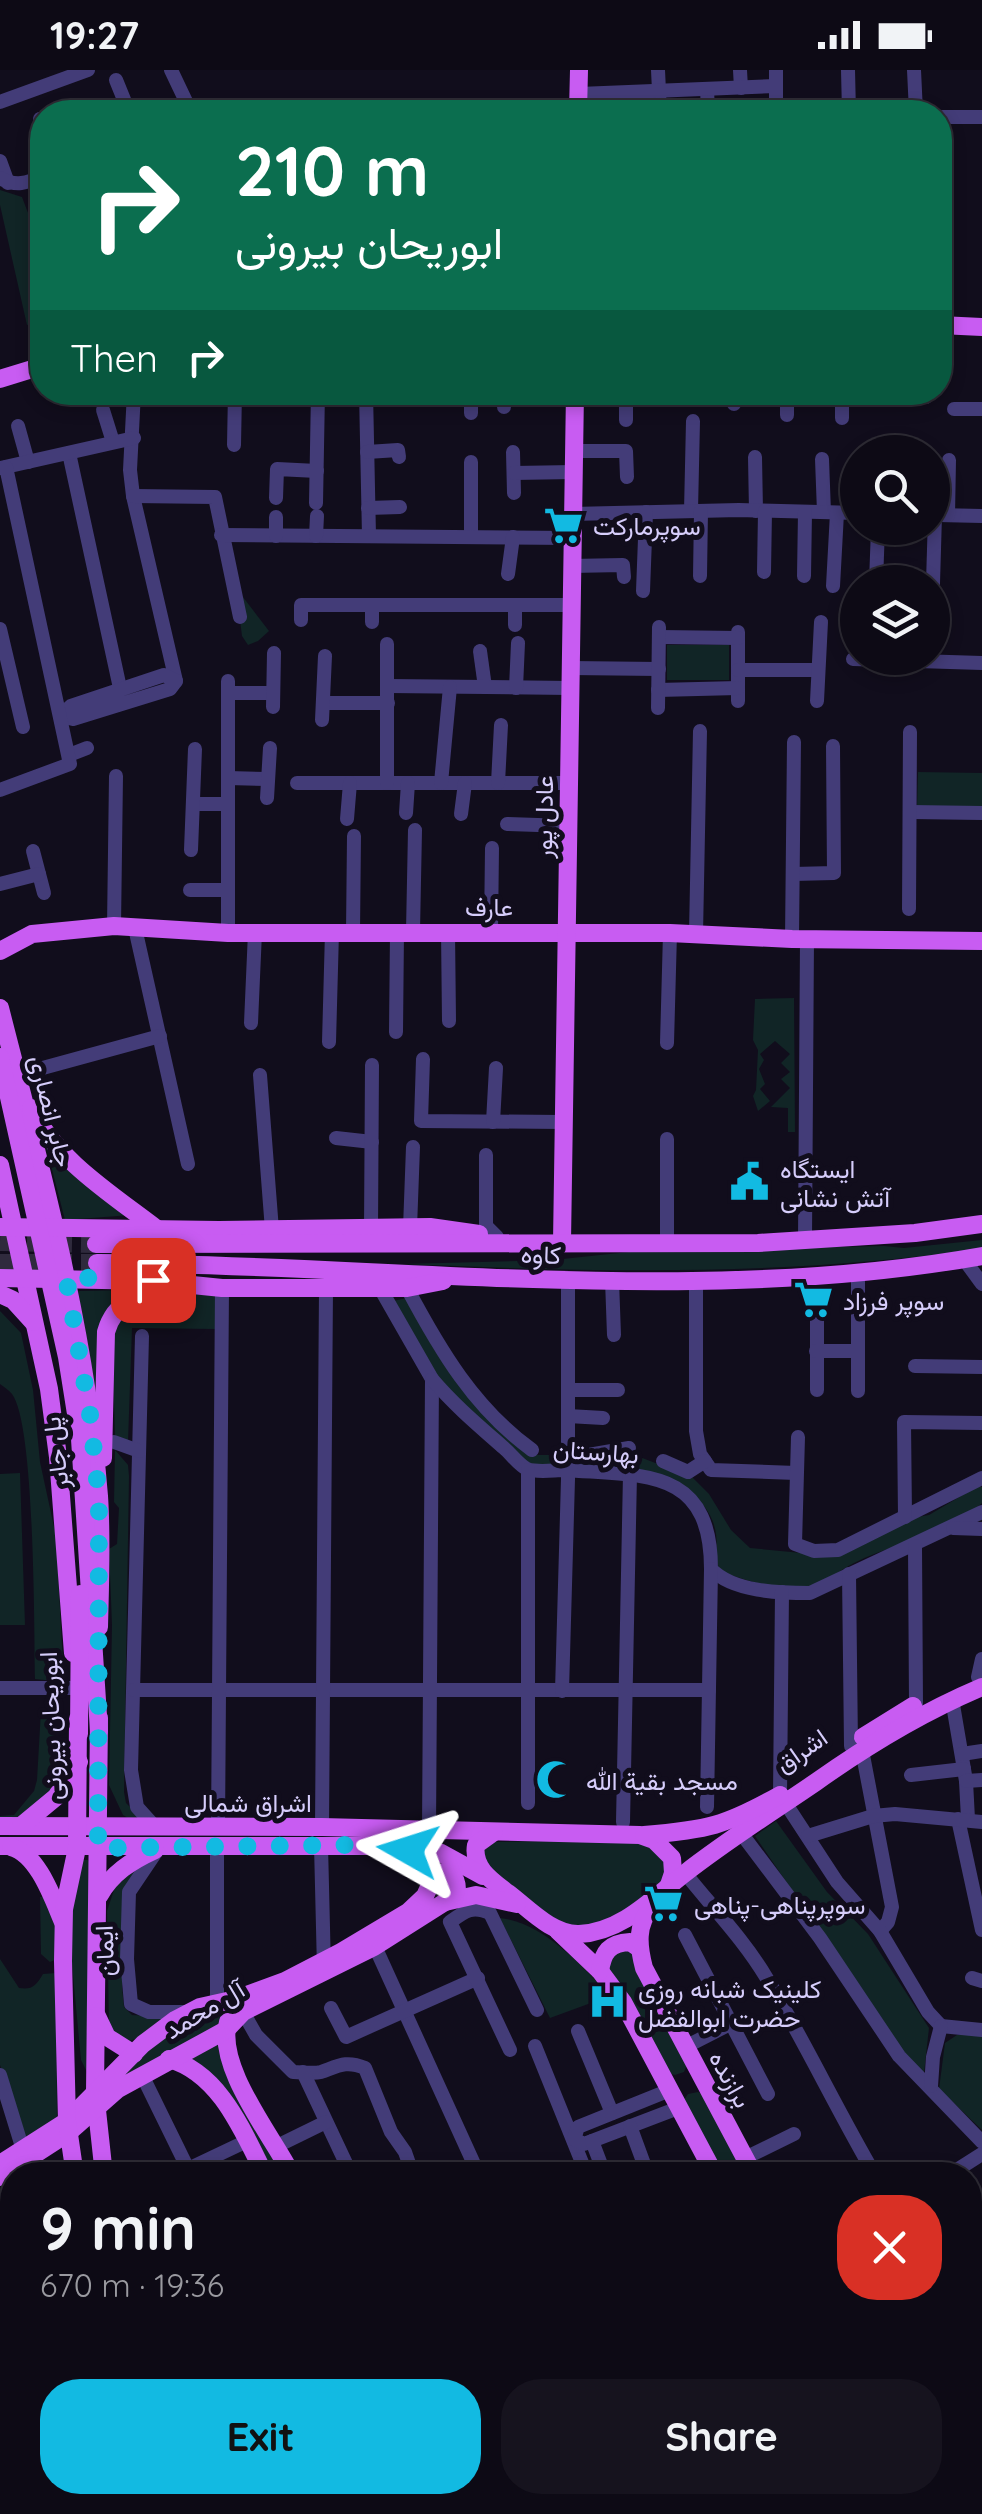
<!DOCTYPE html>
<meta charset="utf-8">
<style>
:root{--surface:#0d0a15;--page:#16131e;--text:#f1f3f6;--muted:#9a9aa0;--line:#2d2b34;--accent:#12bae2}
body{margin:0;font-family:Quicksand,Vazirmatn,sans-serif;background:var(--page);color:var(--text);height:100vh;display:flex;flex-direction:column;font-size:38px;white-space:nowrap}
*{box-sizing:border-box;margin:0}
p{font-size:32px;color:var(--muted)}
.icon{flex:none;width:55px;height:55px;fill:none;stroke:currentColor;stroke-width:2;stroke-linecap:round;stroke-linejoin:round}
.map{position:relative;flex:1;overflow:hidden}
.drawer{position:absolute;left:0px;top:2092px;width:982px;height:352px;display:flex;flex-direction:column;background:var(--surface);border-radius:40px 40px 0 0;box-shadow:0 5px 15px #0003,0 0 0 2px var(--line)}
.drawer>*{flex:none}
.hud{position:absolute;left:30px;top:30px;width:922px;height:305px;border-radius:40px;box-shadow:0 5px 15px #0003,0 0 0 2px var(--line);background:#0b6e4f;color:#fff;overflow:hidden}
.controls{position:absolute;left:840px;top:365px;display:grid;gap:20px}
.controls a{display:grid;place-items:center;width:110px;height:110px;border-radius:50%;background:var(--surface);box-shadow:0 5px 15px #0003,0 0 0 2px var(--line);font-size:50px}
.pin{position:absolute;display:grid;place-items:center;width:85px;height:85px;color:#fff;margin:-42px;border-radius:20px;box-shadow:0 5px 15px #0006}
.me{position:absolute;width:110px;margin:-55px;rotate:276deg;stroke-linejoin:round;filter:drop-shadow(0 0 8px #0008)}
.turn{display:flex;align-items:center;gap:35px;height:210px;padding:0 40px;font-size:45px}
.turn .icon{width:130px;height:130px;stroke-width:2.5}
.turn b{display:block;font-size:70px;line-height:85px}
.then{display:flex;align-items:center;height:95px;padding:0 40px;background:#0003;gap:20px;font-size:38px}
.round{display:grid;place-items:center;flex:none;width:105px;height:105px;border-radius:40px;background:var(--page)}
.overview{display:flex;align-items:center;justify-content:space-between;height:170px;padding:0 40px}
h1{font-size:60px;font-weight:800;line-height:75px}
.action{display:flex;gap:20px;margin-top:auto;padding:20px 40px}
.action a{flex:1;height:115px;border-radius:40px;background:var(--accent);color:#111;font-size:40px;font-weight:800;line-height:115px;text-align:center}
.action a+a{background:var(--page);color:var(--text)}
.status{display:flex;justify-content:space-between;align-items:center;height:70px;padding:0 50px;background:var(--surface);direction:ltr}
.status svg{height:28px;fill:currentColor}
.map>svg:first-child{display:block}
.green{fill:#112526}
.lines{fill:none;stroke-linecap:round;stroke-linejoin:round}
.major-tunnel{stroke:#2f2a3d;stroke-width:18;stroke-dasharray:18 9;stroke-linecap:butt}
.minor{stroke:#433c78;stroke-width:14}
.major{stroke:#c85cf2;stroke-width:18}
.major-bridge{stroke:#c85cf2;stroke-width:18}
.route{stroke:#12bae2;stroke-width:18;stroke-dasharray:0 32.4}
.labels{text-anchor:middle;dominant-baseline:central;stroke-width:10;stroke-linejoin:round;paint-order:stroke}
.poi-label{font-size:25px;fill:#d6cdfb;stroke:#110d1c;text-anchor:start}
.street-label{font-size:25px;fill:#d6cdfb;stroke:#110d1c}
</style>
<div class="status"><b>19:27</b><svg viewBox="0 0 49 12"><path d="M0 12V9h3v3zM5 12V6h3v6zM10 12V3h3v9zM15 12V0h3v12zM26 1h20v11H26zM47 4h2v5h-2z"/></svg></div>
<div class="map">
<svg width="982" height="2444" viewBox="0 0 982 2444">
<rect width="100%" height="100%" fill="#110d1c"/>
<!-- green -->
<g class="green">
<path d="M0,120L22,127L42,180V251L27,255L0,135Z"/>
<path d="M236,518L269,561L258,571L248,575L242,566Z"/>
<rect x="667" y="575" width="62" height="35"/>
<path d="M918,702L982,703V740L917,739Z"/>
<path d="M794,928L795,1062H788V1038L771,1037L790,1018L781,1009L790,1002L781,993L790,984L775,971L760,984L764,990L759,999L765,1014L760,1019L770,1031L758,1041L753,1026L756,1020L758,980L753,970L755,929Z"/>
<path d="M46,1076L131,1145L65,1150Z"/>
<path d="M982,1170V1178C791,1207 595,1202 403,1194L553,1190L638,1181L884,1176L904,1178Z"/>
<path d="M135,1220L112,1238L101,1351L78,1221Z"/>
<path d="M183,1221H218L215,1259L132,1258L128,1372L115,1367L112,1262C124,1230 151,1227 183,1221Z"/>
<path d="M407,1228L435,1281L533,1385H552L562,1394L528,1397L435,1307L393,1231Z"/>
<path d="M0,1241L21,1263L33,1320L40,1392L56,1466L64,1612L35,1609C34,1561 35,1354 12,1324C9,1320 4,1317 0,1314Z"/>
<path d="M115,1380L128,1395L129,1406L124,1722L126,1733L146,1753L135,1752L123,1745L109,1715L112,1555L109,1479L117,1474L119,1438L114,1432Z"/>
<path d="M623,1386H637L692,1407L709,1424L731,1460L750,1478L812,1484L912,1448L929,1445L978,1416L982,1417V1433C949,1464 893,1473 854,1493C838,1501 824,1515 806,1518C778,1523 748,1510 721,1502C710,1485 726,1465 704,1436C680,1405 650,1399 613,1399C599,1399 587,1401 575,1393L605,1392Z"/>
<path d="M20,1403L25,1555H0V1404Z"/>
<path d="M57,1636L54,1719L25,1749L0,1753V1746L14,1745L34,1721L37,1710L41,1640Z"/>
<path d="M776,1751L827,1822L868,1864L929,1958L924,2003L902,1982L755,1766Z"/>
<path d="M628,1770L654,1777L665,1785L667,1808L645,1830L589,1857L560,1855L496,1808L480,1781L490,1772Z"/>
<path d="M83,1790H88L92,1795V2012L81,1990L68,1852Z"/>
<path d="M147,1791L124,1826L122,1918L124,1937L132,1945L167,1947L143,1966L127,1972L109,1959L107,1841L117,1811Z"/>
<path d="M40,1827H46L56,1853L57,1889L50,1892L41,1884Z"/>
<path d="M500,1848C542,1852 583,1896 610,1926L550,1948Z"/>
<path d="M630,1878L688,1992L684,2002L675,2005L666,2003L608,1899L611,1882Z"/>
<path d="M0,1889L19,1918C32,1920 36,1916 43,1904L56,1903L57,2047L25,2068L0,1995Z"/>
<path d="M216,1936L225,1951L110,2016L160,1966Z"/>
<path d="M957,1965H982V2060L939,2019L945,1973Z"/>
<path d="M219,1968L285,2105H268L184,1988Z"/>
<path d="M698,2022L708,2026L749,2105H722L682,2033L688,2024Z"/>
<path d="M47,2433H115L120,2444H41L37,2436Z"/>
</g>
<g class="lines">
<!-- major-tunnel -->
<g class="major-tunnel">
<path d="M0,1172L96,1174"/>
<path d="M0,1193H97"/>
</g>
<!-- minor -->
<g class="minor">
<path d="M171,0L191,42"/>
<path d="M658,0L660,42"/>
<path d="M740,0L741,18"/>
<path d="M848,0L849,42"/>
<path d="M914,0L916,42"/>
<path d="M116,10L129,42"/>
<path d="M707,19L708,42"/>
<path d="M579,24L776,16"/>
<path d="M0,32L88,0"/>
<path d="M776,42V0"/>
<path d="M940,47H982"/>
<path d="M40,49L42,55"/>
<path d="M0,91L8,113"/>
<path d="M0,108C16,117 27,113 42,106"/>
<path d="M134,322L130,400L133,426L176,611"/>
<path d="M366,322L369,466"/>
<path d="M504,322V337"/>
<path d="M734,322V334"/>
<path d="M787,322V345"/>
<path d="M699,323V322"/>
<path d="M926,327V322"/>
<path d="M400,328V322"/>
<path d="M954,339H982"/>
<path d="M103,340L113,372"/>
<path d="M471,343V322"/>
<path d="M842,348V322"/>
<path d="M626,350V322"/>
<path d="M18,356L28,392"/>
<path d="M234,375L235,322"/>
<path d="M573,381H626L627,407"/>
<path d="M367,382L398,380L399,387"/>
<path d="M513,382L514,423"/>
<path d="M69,383L120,618"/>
<path d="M755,387L756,441"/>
<path d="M822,389L824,442"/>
<path d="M471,392V467"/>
<path d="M1,398L134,368"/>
<path d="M514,403L573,402"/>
<path d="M133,426L215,427L240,547"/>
<path d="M276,428L277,399L317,401"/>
<path d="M316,433L318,322"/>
<path d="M368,438L400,437"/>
<path d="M691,441L693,351"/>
<path d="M572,444L739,440L858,443"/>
<path d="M938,445L982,446"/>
<path d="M948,445L949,390"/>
<path d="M221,465L572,468"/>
<path d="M276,466V447"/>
<path d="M316,466L317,446"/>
<path d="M571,496L623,495L624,507"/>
<path d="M764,502L765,441"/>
<path d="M508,504L513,467"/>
<path d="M700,506L701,441"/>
<path d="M804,506L805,442"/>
<path d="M876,512L878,458"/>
<path d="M833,516L837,443"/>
<path d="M643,521L646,442"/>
<path d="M372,535V552"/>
<path d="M515,535V555"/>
<path d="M932,547L935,445"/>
<path d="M301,550V535H571"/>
<path d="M0,559L23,657"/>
<path d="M738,562V631"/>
<path d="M659,567L738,568"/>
<path d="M480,581L485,617"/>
<path d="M853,589L982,593"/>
<path d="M570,598L659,599"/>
<path d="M738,600H818"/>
<path d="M164,605L176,611L170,619L73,649L60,646L71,636Z"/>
<path d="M388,616L570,618"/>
<path d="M516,618L518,573"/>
<path d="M658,620L738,618"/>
<path d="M228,623H273"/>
<path d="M817,631L821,552"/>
<path d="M323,633H388"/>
<path d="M273,637L274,583"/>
<path d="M658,638L659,557"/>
<path d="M322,650L325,586"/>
<path d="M69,685L87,678"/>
<path d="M228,708L268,709"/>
<path d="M297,713H568"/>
<path d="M387,713V574"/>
<path d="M441,713L450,617"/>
<path d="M498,713L501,655"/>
<path d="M0,720L70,694L6,397"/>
<path d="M267,728L270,678"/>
<path d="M195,734H228"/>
<path d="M911,742L982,743"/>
<path d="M406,743L408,713"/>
<path d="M461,744L465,713"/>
<path d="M347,749L350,713"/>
<path d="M507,754L568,756"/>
<path d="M191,780L195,679"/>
<path d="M33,781L44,823"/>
<path d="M793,804L834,803L833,676"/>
<path d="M0,814L39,804"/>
<path d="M190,820H228"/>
<path d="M909,839L910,662"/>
<path d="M114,856L116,706"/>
<path d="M135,858L188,1094"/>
<path d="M413,861L415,760"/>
<path d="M448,861L449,951"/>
<path d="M491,861L492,778"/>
<path d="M353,862L354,766"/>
<path d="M228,863V611"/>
<path d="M696,864L700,661"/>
<path d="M792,869L794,672"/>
<path d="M251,953L255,862"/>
<path d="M396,962L397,862"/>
<path d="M329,972L332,862"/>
<path d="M667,973L670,863"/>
<path d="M423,989L421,1051L563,1052"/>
<path d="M17,1005L160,966"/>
<path d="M260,1005L272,1160"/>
<path d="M493,1052L496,998"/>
<path d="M336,1068L372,1072"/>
<path d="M486,1085V1156L497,1167"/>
<path d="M410,1158L413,1077"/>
<path d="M371,1159L372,995"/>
<path d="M805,1170L807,869"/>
<path d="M667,1173V1069"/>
<path d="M966,1192L982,1214"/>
<path d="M612,1210L614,1265"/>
<path d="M696,1211V1361L700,1384L711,1400L796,1403"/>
<path d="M380,1218L432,1309L429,1760"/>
<path d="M407,1218C440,1280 474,1338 532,1380"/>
<path d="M817,1247V1320"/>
<path d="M142,1266L131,1700L137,1737L155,1757"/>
<path d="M816,1281H858"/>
<path d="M915,1296L982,1297"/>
<path d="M432,1309C454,1335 479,1356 504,1378C511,1384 519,1395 527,1399C537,1403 554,1400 565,1400C643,1406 711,1397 711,1499C733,1522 780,1523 810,1523L982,1442"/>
<path d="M568,1320H618"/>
<path d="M858,1321V1205"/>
<path d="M568,1346L603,1348"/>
<path d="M798,1367L795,1474L814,1481L838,1480L982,1408"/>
<path d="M114,1372L139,1381"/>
<path d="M663,1391L688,1402L705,1391"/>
<path d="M528,1400V1733"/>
<path d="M568,1400L577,1387L629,1378"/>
<path d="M905,1447L904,1352L982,1353"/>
<path d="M953,1458L982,1459"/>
<path d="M915,1476L916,1635"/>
<path d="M849,1504L851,1676"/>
<path d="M978,1607L982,1589"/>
<path d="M0,1618H75"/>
<path d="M134,1620H709"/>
<path d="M562,1621L568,1409V1210"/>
<path d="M952,1629L966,1711L968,1749"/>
<path d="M862,1680L892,1837L888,1852L880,1861"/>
<path d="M962,1684L982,1681"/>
<path d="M911,1705L964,1699"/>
<path d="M966,1711L982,1710"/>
<path d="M780,1725L782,1522"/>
<path d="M786,1734L837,1812L880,1861L928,1942L941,1956"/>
<path d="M707,1737L711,1499"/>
<path d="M958,1749L982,1860"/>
<path d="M623,1752L630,1404"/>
<path d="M322,1757L326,1218"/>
<path d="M218,1758L222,1218"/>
<path d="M741,1763L820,1868L899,1986L982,2072"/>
<path d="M808,1766L873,1746L895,1744L982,1752"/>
<path d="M321,1775L324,1899"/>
<path d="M158,1779L129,1822L127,1889L131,1934L149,1942H189"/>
<path d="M685,1803C712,1837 744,1870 766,1907C805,1972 837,2040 875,2105"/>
<path d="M685,1865L768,2024"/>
<path d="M372,1870L479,2105"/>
<path d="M972,1908L982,1911"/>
<path d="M217,1933V1775"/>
<path d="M331,1938L346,1967L478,1908"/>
<path d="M243,1942L256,1965L293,2002C302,2002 313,2004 321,2002C338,1996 346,1990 365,1998L391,2062L405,2082L413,2105"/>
<path d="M941,1956L982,1960"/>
<path d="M578,1961L612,2043"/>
<path d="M535,1976L587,2105"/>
<path d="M685,1977L730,1954"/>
<path d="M510,1980L450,1852C465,1841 472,1835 490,1843L537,1940"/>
<path d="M303,2002L351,2104"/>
<path d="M0,2005L23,2080"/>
<path d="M142,2005L191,2105"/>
<path d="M931,2016L933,1987L941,1956"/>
<path d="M670,2020L578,2057L574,2069L584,2074L673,2040"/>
<path d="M630,2056L648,2105"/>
<path d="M592,2071L605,2105"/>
<path d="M277,2076L326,2052"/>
<path d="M745,2088L794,2064"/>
<path d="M188,2099L247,2071"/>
<path d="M949,2105L982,2084"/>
<path d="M970,2132L981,2149"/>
<path d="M0,2191L12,2218"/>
<path d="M970,2238L982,2262"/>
<path d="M0,2324L12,2318"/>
<path d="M0,2345L12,2373"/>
<path d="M970,2387L976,2384"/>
<path d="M336,2432L343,2444"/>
<path d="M385,2432L392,2444"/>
<path d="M562,2432L568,2444"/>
<path d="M699,2432L705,2444"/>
<path d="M734,2432L741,2444"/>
<path d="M148,2444L175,2432"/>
<path d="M517,2444L536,2432"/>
<path d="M618,2444L638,2432"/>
<path d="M802,2444L821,2432"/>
</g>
<!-- major -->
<g class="major">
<path d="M578,42L579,0"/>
<path d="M940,255L982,257"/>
<path d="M0,309L42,296"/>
<path d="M0,881L32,864L114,856L228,863H670L792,869L982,871"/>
<path d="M0,938C41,1099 86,1260 99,1426C102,1469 100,1513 99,1557"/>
<path d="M31,1038C56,1090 113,1125 157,1159L154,1160"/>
<path d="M0,1095L49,1319L58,1387L73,1583"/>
<path d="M0,1157L219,1160L430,1157L479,1164"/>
<path d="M562,1172L575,322"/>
<path d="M96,1174L758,1173L915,1163L982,1154"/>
<path d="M97,1193C392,1194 690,1238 982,1186"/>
<path d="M0,1208L153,1211L222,1218H407L443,1211"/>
<path d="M0,1224L13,1230L33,1252"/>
<path d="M103,1388L106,1262C115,1230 140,1224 169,1220"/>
<path d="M99,1648L95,2022L104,2105"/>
<path d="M863,1667L913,1636"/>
<path d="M0,1756L322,1757L640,1765L654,1770L672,1788L673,1803L668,1818"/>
<path d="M21,1756L56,1727L79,1692"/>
<path d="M494,1762L476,1775C472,1798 492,1811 508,1823C528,1838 552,1865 579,1864C622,1862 653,1828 684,1804C726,1771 772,1742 816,1712C868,1675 923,1642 982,1617"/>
<path d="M644,1765C707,1760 725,1756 780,1725"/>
<path d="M0,1776H395L441,1783L483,1806"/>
<path d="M11,1777C38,1784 53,1829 63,1852"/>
<path d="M99,1826C112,1803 131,1791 155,1780"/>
<path d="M445,1832L476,1825L517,1834"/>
<path d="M652,1836C636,1855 638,1875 644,1898L754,2105"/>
<path d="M558,1861L600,1901L623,1932L715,2105"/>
<path d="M600,1901C603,1882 609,1873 630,1872L639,1878"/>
<path d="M97,1946L107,1967L134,1984"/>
<path d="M228,1952C216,1997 271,2064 292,2105"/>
<path d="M169,1989C220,2003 243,2062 265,2105"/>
<path d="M0,2094L67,2051L143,1974L175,1950L200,1937L236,1929L285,1911L341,1882L408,1842L425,1826L435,1804C449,1799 457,1806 457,1820L445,1832L374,1877L243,1942L226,1960L118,2019L68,2063L0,2107"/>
<path d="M20,2095L51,2105"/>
<path d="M75,2105L67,2051L63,1891L64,1839L77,1778L78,1649"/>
<path d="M189,2432L194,2444"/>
<path d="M240,2432L245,2444"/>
<path d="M449,2432L457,2444"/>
<path d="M476,2432L484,2444"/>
<path d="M887,2432L893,2444"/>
<path d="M923,2432L929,2444"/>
</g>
<!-- major-bridge -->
<g class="major-bridge">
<path d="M0,987L67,1287L80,1369L99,1661"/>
<path d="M140,1205L132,1185L138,1170L144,1165"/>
<path d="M79,1664L80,1524"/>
</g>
</g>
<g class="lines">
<!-- route -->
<path class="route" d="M153,1210L66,1207L90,1344L99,1428L98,1778L344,1775L396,1776L408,1780"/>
</g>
<!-- icons -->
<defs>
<symbol id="supermarket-bare" viewBox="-9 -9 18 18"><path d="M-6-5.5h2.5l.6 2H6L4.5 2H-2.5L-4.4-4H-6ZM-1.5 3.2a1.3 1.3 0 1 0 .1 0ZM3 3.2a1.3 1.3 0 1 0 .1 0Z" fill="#12bae2" stroke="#110d1c" stroke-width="2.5" paint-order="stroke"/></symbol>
<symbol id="civic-bare" viewBox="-9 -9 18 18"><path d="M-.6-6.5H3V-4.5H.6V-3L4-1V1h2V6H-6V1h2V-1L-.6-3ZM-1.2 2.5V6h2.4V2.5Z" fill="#12bae2" stroke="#110d1c" stroke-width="2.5" paint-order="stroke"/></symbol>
<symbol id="mosque-bare" viewBox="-9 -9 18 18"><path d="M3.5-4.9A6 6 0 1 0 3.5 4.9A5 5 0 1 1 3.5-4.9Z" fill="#12bae2" stroke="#110d1c" stroke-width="2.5" paint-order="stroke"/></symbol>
<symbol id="hospital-bare" viewBox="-9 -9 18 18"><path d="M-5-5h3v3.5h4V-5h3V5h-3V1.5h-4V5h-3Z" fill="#12bae2" stroke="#110d1c" stroke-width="2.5" paint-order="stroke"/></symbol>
</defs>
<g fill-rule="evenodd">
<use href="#supermarket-bare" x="536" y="428" width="55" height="55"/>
<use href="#civic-bare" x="722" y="1084" width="55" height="55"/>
<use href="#supermarket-bare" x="786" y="1202" width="55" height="55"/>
<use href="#mosque-bare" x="528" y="1682" width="55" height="55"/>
<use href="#supermarket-bare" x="636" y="1806" width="55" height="55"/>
<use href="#hospital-bare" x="580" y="1904" width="55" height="55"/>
</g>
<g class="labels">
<!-- poi labels -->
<g class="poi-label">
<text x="593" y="455">سوپرمارکت</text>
<text x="780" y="1098">ایستگاه<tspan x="780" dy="29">آتش نشانی</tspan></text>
<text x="843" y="1230">سوپر فرزاد</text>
<text x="586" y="1710">مسجد بقیة الله</text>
<text x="694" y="1834">سوپرپناهی-پناهی</text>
<text x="638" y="1918">کلینیک شبانه روزی<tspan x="638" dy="29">حضرت ابوالفضل</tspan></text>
</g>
<!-- street labels -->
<g class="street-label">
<text transform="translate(543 747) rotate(-89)">عادل پور</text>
<text x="489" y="836">عارف</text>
<text transform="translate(52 1041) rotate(76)">جابر انصاری</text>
<text transform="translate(541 1184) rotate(2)">کاوه</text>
<text transform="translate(596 1381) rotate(4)">بهارستان</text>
<text transform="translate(55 1383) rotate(-97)">پل جابر</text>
<text transform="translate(50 1656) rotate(-92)">ابوریحان بیرونی</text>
<text transform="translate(801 1680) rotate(-35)">اشراق</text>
<text x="248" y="1732">اشراق شمالی</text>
<text transform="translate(104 1881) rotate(-92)">ایمان</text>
<text transform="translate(204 1939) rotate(-31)">آل محمد</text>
<text transform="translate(731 2009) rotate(61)">برازنده</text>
</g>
</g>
</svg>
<div class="controls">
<a><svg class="icon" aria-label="search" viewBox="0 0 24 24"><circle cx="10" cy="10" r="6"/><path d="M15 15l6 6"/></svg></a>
<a><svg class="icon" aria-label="layers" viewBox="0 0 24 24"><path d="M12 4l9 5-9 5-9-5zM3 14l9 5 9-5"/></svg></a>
</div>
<div class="pin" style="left:153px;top:1210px;background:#d93025"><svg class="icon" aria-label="arrive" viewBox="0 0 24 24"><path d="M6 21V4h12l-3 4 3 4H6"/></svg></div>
<svg class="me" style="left:408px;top:1780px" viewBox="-20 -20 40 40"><path d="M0-17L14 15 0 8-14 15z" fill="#12bae2" stroke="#fff" stroke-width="4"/></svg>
<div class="hud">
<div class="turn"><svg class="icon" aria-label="right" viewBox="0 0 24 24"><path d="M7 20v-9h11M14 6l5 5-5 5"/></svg><div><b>210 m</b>ابوریحان بیرونی</div></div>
<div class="then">Then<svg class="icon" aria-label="right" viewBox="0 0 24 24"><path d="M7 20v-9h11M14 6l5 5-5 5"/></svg></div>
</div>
<section class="drawer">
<div class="overview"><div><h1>9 min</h1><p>670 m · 19:36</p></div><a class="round" style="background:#d93025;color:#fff"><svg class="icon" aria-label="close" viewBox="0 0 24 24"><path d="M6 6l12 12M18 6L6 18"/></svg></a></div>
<div class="action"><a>Exit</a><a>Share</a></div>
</section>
</div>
